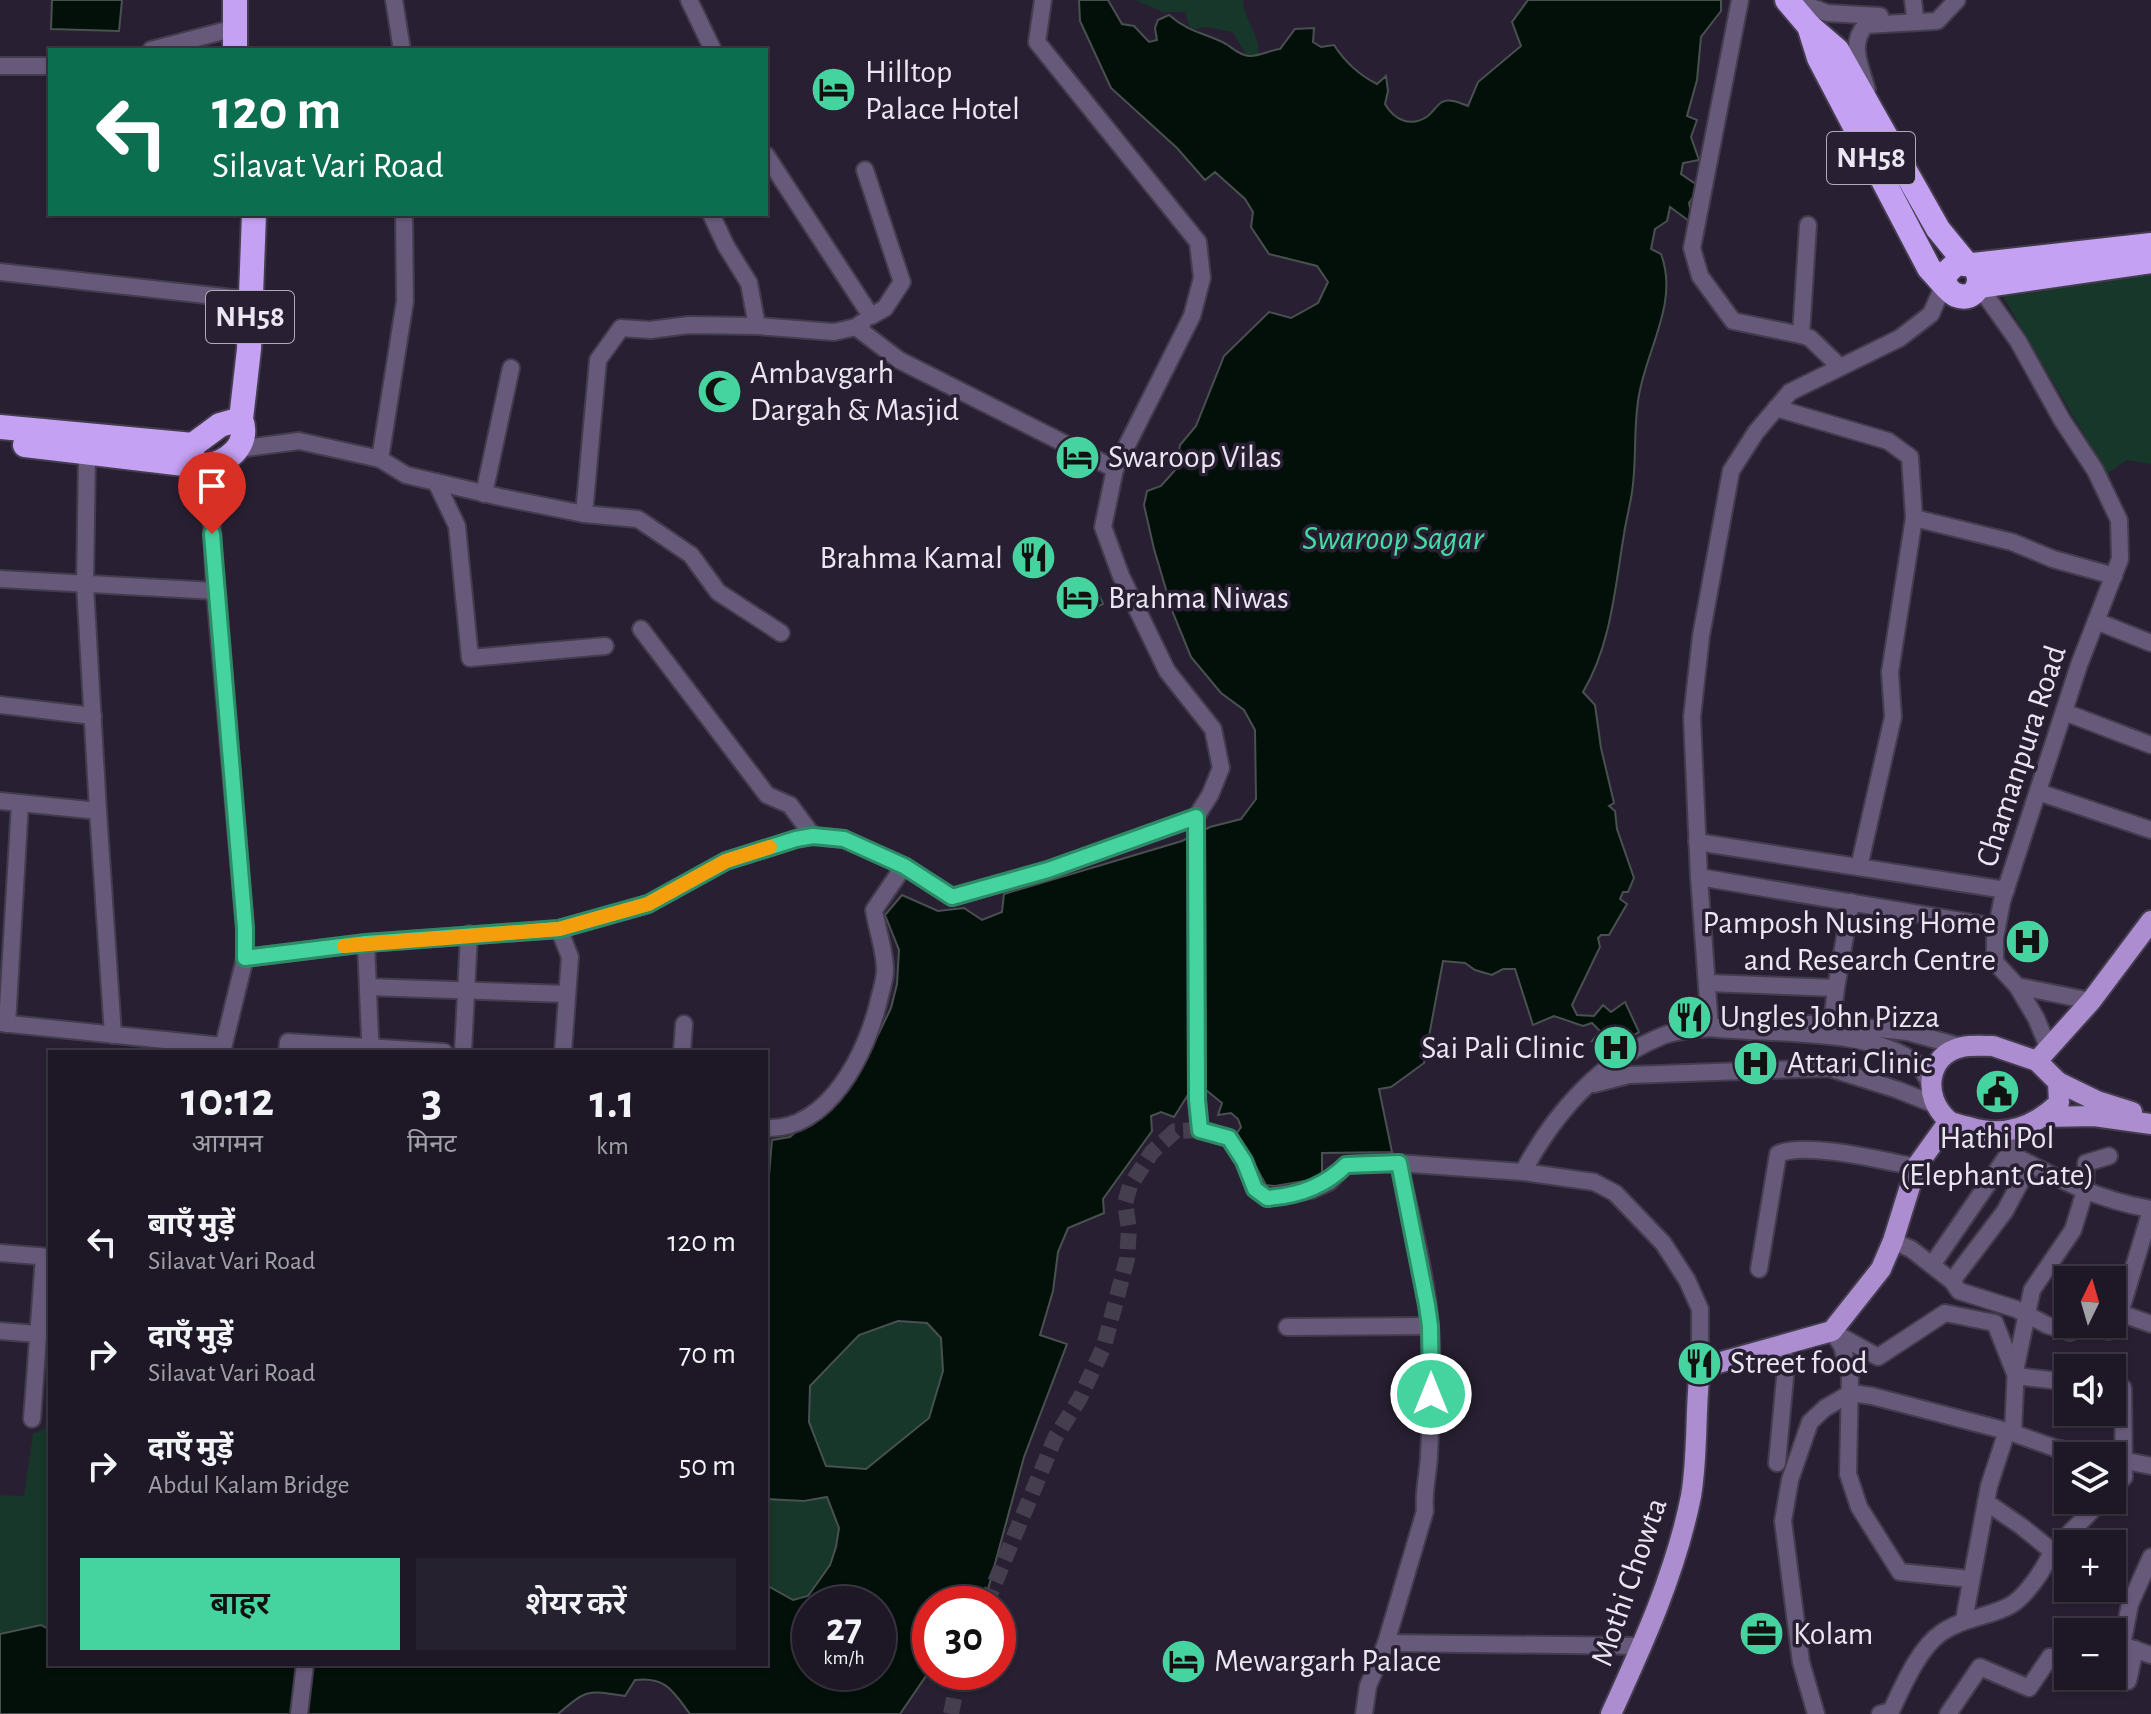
<!DOCTYPE html>
<html lang="hi">
<meta charset="utf-8">
<style>
:root{--surface:#1e1826;--page:#26212e;--text:#f1f3f6;--muted:#a1a0a7;--line:#3c3743;--accent:#45d49f}
body{margin:0;font-family:"Alegreya Sans","Noto Sans Devanagari",sans-serif;background:var(--page);color:var(--text);height:100vh;display:flex;flex-direction:column;font-size:30px;white-space:nowrap}
*{box-sizing:border-box;margin:0}
p{font-size:26px;color:var(--muted)}
.icon{flex:none;width:44px;height:44px;fill:none;stroke:currentColor;stroke-width:2;stroke-linecap:round;stroke-linejoin:round}
.map{position:relative;flex:1;overflow:hidden}
.sheet{position:absolute;left:48px;top:1050px;width:720px;height:616px;display:flex;flex-direction:column;background:var(--surface);border-radius:0px;box-shadow:0 2px 6px #0004,0 0 0 2px var(--line)}
.sheet>*{flex:none}
.guide{position:absolute;left:48px;top:48px;width:720px;height:168px;border-radius:0px;box-shadow:0 2px 6px #0004,0 0 0 2px var(--line);background:#0b6e4f;color:#fff;overflow:hidden}
.needle{width:52px;rotate:5deg}
.fabs{position:absolute;left:2054px;top:1266px;display:grid;gap:16px}
.fabs a{display:grid;place-items:center;width:72px;height:72px;border-radius:0px;background:var(--surface);box-shadow:0 2px 6px #0004,0 0 0 2px var(--line);font-size:40px}
.speed{position:absolute;left:792px;top:1586px;display:flex;gap:16px;font-size:40px;font-weight:700;text-align:center}
.speed>*{display:grid;place-content:center;width:104px;height:104px;border-radius:50%;background:var(--surface);box-shadow:0 2px 6px #0004,0 0 0 2px var(--line);line-height:1}
.speed small{font-size:20px;font-weight:400}
.speed .limit{border:12px solid #d22;background:#fff;color:#111}
.pin{position:absolute;display:grid;place-items:center;width:68px;height:68px;color:#fff;margin:-82px -34px;border-radius:50% 50% 50% 0;rotate:-45deg;box-shadow:0 0 8px #0007}
.pin .icon{rotate:45deg}
.me{position:absolute;width:88px;margin:-44px;rotate:0deg;stroke-linejoin:round;filter:drop-shadow(0 0 6px #0008)}
.turn{display:flex;align-items:center;gap:28px;height:168px;padding:0 32px;font-size:36px}
.turn .icon{width:104px;height:104px;stroke-width:2.5}
.turn b{display:block;font-size:56px;line-height:68px}
.eta{display:flex;justify-content:space-evenly;align-items:center;height:136px;text-align:center}
.eta b{font-size:48px;font-weight:600;line-height:56px}
.button{display:flex;gap:16px;margin-top:auto;padding:16px 32px}
.button a{flex:1;height:92px;border-radius:0px;background:var(--accent);color:#111;font-size:32px;font-weight:600;line-height:92px;text-align:center}
.button a+a{background:var(--page);color:var(--text)}
ul{padding:0;list-style:none}
li{display:flex;align-items:center;gap:24px;height:112px;padding:0 32px}
li div{flex:1}
li b{display:block;font-size:30px}
li em{font-style:normal}
.map>svg:first-child{display:block}
.green{fill:#163729}
.water{fill:#03100a;stroke:#495050;stroke-width:2;fill-rule:evenodd}
.lines{fill:none;stroke-linecap:round;stroke-linejoin:round}
.minor-tunnel{stroke:#453e4f;stroke-width:16;stroke-dasharray:16 8;stroke-linecap:butt}
.minor-casing{stroke:#433c4d;stroke-width:20}
.major-casing{stroke:#433c4d;stroke-width:24}
.highway-casing{stroke:#433c4d;stroke-width:28}
.minor{stroke:#67597a;stroke-width:16}
.major{stroke:#ab8dd0;stroke-width:20}
.highway{stroke:#c5a1f3;stroke-width:24}
.route-casing{stroke:#2d8a67;stroke-width:20}
.route{stroke:#45d49f;stroke-width:14}
.slow{stroke:#f59e0b;stroke-width:14}
.labels{text-anchor:middle;dominant-baseline:central;stroke-width:7;stroke-linejoin:round;paint-order:stroke}
.shield{fill:#282032;stroke:#b0abb8;stroke-width:2}
.shield-label{font-size:30px;font-weight:bold;fill:#ebe6f2}
.poi-label{font-size:32px;fill:#ebe6f2;stroke:#282032;text-anchor:start}
.street-label{font-size:32px;fill:#ebe6f2;stroke:#282032}
.water-label{font-size:34px;font-style:italic;fill:#45dca4;stroke:#282032}
</style>
<div class="map">
<svg width="2151" height="1714" viewBox="0 0 2151 1714">
<rect width="100%" height="100%" fill="#282032"/>
<!-- green -->
<g class="green">
<path d="M1135,0H1243C1243,20 1262,36 1258,55L1247,56L1233,32L1206,27L1194,29L1189,26L1185,12H1163Z"/>
<path d="M2151,270V464L2127,460L2107,474L2001,293Z"/>
<path d="M898,1321L927,1323L941,1337L943,1371L929,1419L866,1469L826,1467L809,1422L810,1386L859,1335Z"/>
<path d="M50,1426V1630L41,1625L0,1634V1495L24,1496L33,1434Z"/>
<path d="M827,1497L839,1528L836,1547L830,1565L808,1596L793,1600L766,1585V1499L804,1501Z"/>
</g>
<!-- water -->
<g class="water">
<path d="M52,0H122L119,31L51,29Z"/>
<path d="M1079,0H1108L1122,24L1134,26L1149,42L1157,40L1155,28L1158,20L1169,15C1191,34 1204,32 1226,44C1234,49 1239,55 1249,56C1258,57 1270,50 1280,49L1295,29L1314,28L1313,42L1321,47L1334,45C1345,62 1359,75 1377,84L1386,76L1388,91L1385,104C1394,120 1411,128 1428,116C1433,112 1437,105 1442,102C1450,98 1460,103 1468,106L1478,82L1521,46L1512,22L1528,0H1721V11L1701,37L1697,80L1687,116L1697,120L1691,137L1699,160L1683,163L1681,174L1700,187L1689,203L1693,224L1670,207L1667,221L1655,229L1651,249L1661,254C1679,302 1647,348 1639,395C1633,427 1637,460 1632,492C1630,506 1626,520 1624,534C1615,588 1611,645 1583,692L1595,705L1601,748L1614,803L1609,806L1615,811L1617,829L1634,878L1628,892H1623L1620,899L1627,904L1609,935H1601L1598,938L1600,947L1572,1005L1577,1015L1594,1016L1603,1005L1611,1012L1625,1002L1639,1032L1630,1037C1609,1025 1611,1038 1592,1041L1600,1031L1592,1023L1583,1026L1554,1016L1533,1025L1515,969H1503L1492,975L1475,970L1465,963L1443,961L1424,1063L1391,1087L1379,1089L1392,1152L1322,1153V1178L1275,1186L1266,1185L1237,1133L1241,1127L1238,1119L1231,1113L1218,1115L1222,1103L1206,1090H1191L1174,1117L1161,1112L1151,1116L1152,1131L1103,1199L1104,1213L1068,1228L1058,1252L1053,1291L1040,1335L1067,1344L1024,1457L987,1593L977,1594L974,1604H930V1670L900,1714H690C673,1691 665,1676 635,1680L625,1696C588,1690 587,1689 558,1714H0V1634L41,1625L50,1630V1664H766V1585L793,1600L808,1596L830,1565L836,1547L839,1528L827,1497L804,1501L766,1499V1187H768L772,1140L790,1137L842,1090L865,1059L879,1033L891,1008L897,984L899,950L885,915L902,895L938,911L964,908L982,920L1002,912L1004,894L1182,841L1210,827L1241,819L1256,799L1255,730L1244,710L1221,693L1191,657L1173,613L1154,549L1144,505L1147,491L1161,486L1176,469L1180,445L1196,426L1224,356L1269,312L1291,318L1318,303L1328,282L1317,266L1269,254L1251,227L1253,212L1245,199L1215,172L1205,180L1177,148L1111,88L1080,21ZM898,1321L927,1323L941,1338L943,1371L929,1418L866,1469L826,1466L809,1422L810,1386L859,1335ZM810,1604H878V1672H810Z"/>
<path d="M1095,584L1103,604L1092,609L1084,589Z"/>
</g>
<g class="lines">
<!-- minor-tunnel -->
<g class="minor-tunnel">
<path d="M986,1604L1055,1438L1080,1398L1104,1346L1127,1259L1129,1229L1125,1203L1130,1186L1152,1152L1175,1131L1200,1130"/>
<path d="M951,1714L959,1672"/>
</g>
<defs>
<g id="minor">
<path d="M394,0L402,50"/>
<path d="M689,0L713,50"/>
<path d="M1740,0L1692,248L1700,276L1733,321L1801,335"/>
<path d="M1793,0L1827,13L1880,16"/>
<path d="M1913,0L1915,17"/>
<path d="M151,50L235,28"/>
<path d="M0,66H50"/>
<path d="M1867,90C1861,67 1848,44 1866,25L1937,21L1957,0"/>
<path d="M766,155L871,316L885,308L902,282L865,170"/>
<path d="M711,214L726,246L749,283L757,326"/>
<path d="M1808,225L1801,335L1810,338L1839,366"/>
<path d="M0,272L251,300"/>
<path d="M1979,286L2018,341L2062,420L2095,470L2119,520L2120,559L2079,665L2002,901L1995,938V962L2017,986L2091,1001"/>
<path d="M863,322L856,327L899,360L1115,469"/>
<path d="M1776,408L1888,441L1910,457L1914,518L1890,672L1893,717L1859,867"/>
<path d="M238,449L299,441L380,459L406,475L500,497L584,514L638,519L691,555L718,592L781,633"/>
<path d="M380,459L405,301L404,214"/>
<path d="M222,462L211,506L215,591L245,928V958L222,1052"/>
<path d="M436,482L457,526L470,658L605,646"/>
<path d="M484,494L511,368"/>
<path d="M584,514L598,360L621,328L650,330L689,325L757,326L834,332L856,327"/>
<path d="M1914,518L2012,542L2053,559L2114,576"/>
<path d="M0,579L215,591"/>
<path d="M2096,621L2151,643"/>
<path d="M641,629L767,795L790,805L813,836"/>
<path d="M0,705L93,716"/>
<path d="M2064,712L2151,745"/>
<path d="M2038,792L2151,830"/>
<path d="M0,801L98,811L85,585L87,454"/>
<path d="M98,811L113,1035"/>
<path d="M1196,817L1197,1100L1200,1130L1229,1138L1244,1161L1255,1189L1267,1198L1311,1190L1329,1182L1346,1165L1383,1162L1523,1172L1594,1182L1615,1193L1663,1243L1687,1280L1700,1309V1368"/>
<path d="M1697,842L2006,890"/>
<path d="M1699,877L1997,927"/>
<path d="M559,929L570,957L563,1052"/>
<path d="M366,943L370,1038L374,1052"/>
<path d="M245,958L366,943L559,929L648,904L726,861L796,839L813,836L844,839L904,866L952,897L1048,870L1196,817L1210,795L1221,768L1213,729L1167,671L1121,576L1103,527L1115,469L1192,316L1202,278L1198,242L1037,42L1043,0"/>
<path d="M1708,983L1836,988L1851,902"/>
<path d="M2017,986L2036,1018L2049,1049"/>
<path d="M368,987L567,994"/>
<path d="M0,1023L223,1046"/>
<path d="M7,1024L20,803"/>
<path d="M1783,1024H1832L1908,1032L1962,1047"/>
<path d="M1832,1024L1836,988"/>
<path d="M287,1052L288,1042L444,1052"/>
<path d="M463,1052L469,934"/>
<path d="M682,1052L684,1024"/>
<path d="M1930,1083C1926,1077 1922,1068 1916,1063C1869,1027 1768,1035 1710,1028L1699,877L1692,717L1701,636L1731,471L1756,432L1790,392L1900,338L1931,314L1945,282"/>
<path d="M1594,1084L1629,1075L1829,1068L1898,1090L1936,1105"/>
<path d="M766,1128C829,1131 867,1052 879,1000C881,991 885,980 885,970C885,951 877,929 874,910L904,866"/>
<path d="M2020,1129L2009,1153C2056,1178 2097,1200 2151,1209"/>
<path d="M1523,1172C1553,1115 1599,1062 1660,1037C1677,1029 1702,1030 1720,1027"/>
<path d="M1893,1241L1911,1249L1952,1281L1959,1291L2016,1309L2047,1325L2070,1332L2087,1325L2109,1331L2120,1313L2151,1210"/>
<path d="M0,1253L50,1257"/>
<path d="M1932,1265L2009,1153"/>
<path d="M1759,1269L1778,1154C1805,1141 1885,1161 1916,1167"/>
<path d="M1952,1281L2005,1211L2030,1164"/>
<path d="M2120,1313L2151,1324"/>
<path d="M1287,1327L1430,1326"/>
<path d="M0,1331L37,1334"/>
<path d="M1832,1331L1842,1346L1850,1377L1848,1474L1859,1507L1900,1572L1970,1579"/>
<path d="M1833,1332L1878,1357L1945,1313L1995,1323L2016,1376L2068,1382"/>
<path d="M2112,1387L2123,1388L2124,1477L2112,1490"/>
<path d="M32,1419L44,1257"/>
<path d="M2013,1433L2016,1366L2032,1290L2073,1230L2085,1191L2086,1163L2109,1156"/>
<path d="M2112,1458L2151,1466"/>
<path d="M1777,1463L1786,1367L1782,1346"/>
<path d="M2052,1551L2102,1500"/>
<path d="M2151,1557L2130,1604L2122,1645L2151,1655"/>
<path d="M1964,1620L1989,1486L2007,1431"/>
<path d="M1386,1643L1642,1646"/>
<path d="M2111,1676L2128,1681L2135,1649"/>
<path d="M299,1714L305,1664"/>
<path d="M1364,1714L1368,1686L1386,1643L1425,1511C1423,1492 1428,1476 1429,1456C1431,1413 1433,1370 1430,1327C1426,1272 1410,1217 1399,1163"/>
<path d="M1816,1714L1801,1662L1783,1521L1790,1480L1810,1422L1825,1408L1851,1393L1872,1396L2007,1431L2055,1448L2096,1456"/>
<path d="M1880,1714L1891,1711C1903,1686 1919,1648 1941,1633C1964,1617 1990,1617 2011,1605C2027,1595 2045,1568 2052,1551L2021,1526L1986,1502"/>
<path d="M1948,1714L1980,1667L2029,1688L2050,1657L2068,1662"/>
</g>
<g id="major">
<path d="M1993,1046L2037,1061L2058,1082L2059,1103C2034,1127 2004,1138 1969,1127C1962,1125 1952,1124 1947,1119C1922,1096 1927,1055 1962,1047C1972,1045 1983,1046 1993,1046Z"/>
<path d="M2037,1061L2091,1001L2151,921"/>
<path d="M2058,1082L2097,1101L2132,1112"/>
<path d="M2044,1117L2094,1116L2151,1124"/>
<path d="M1611,1714C1643,1644 1676,1572 1691,1496C1698,1457 1695,1409 1700,1368L1832,1331L1881,1269L1893,1241L1916,1167L1949,1121"/>
</g>
<g id="highway">
<path d="M1787,0L1809,26L1819,58L1929,268C1936,275 1950,293 1956,295C1976,303 1986,279 1973,265L1957,263L1945,274V282"/>
<path d="M1809,26L1837,50L1938,229L1965,262"/>
<path d="M235,50V0"/>
<path d="M1973,265L2151,245"/>
<path d="M1979,286L2151,261"/>
<path d="M0,427L193,445L220,425L241,419"/>
<path d="M25,445L201,466"/>
<path d="M193,445C191,456 192,459 201,466C226,465 251,446 241,419L249,349L254,214"/>
</g>
</defs>
<!-- minor casing -->
<use href="#minor" class="minor-casing"/>
<!-- major casing -->
<use href="#major" class="major-casing"/>
<!-- highway casing -->
<use href="#highway" class="highway-casing"/>
<!-- minor -->
<use href="#minor" class="minor"/>
<!-- major -->
<use href="#major" class="major"/>
<!-- highway -->
<use href="#highway" class="highway"/>
</g>
<g class="lines">
<defs>
<path id="route" d="M212,534L245,928V958L366,943L559,929L648,904L726,861L796,839L813,836L844,839L904,866L952,897L1048,870L1196,817L1197,1100L1200,1130L1229,1138L1244,1161L1255,1189L1267,1198C1298,1196 1324,1187 1346,1165L1399,1163L1427,1305L1430,1326L1431,1394"/>
</defs>
<!-- route casing -->
<use href="#route" class="route-casing"/>
<!-- route -->
<use href="#route" class="route"/>
<!-- slow -->
<path class="slow" d="M344,946L559,929L648,904L726,861L770,847"/>
</g>
<!-- icons -->
<defs>
<symbol id="hotel-disc" viewBox="-11 -11 22 22"><circle r="9.5" fill="#45d49f" stroke="#282032"/><path d="M-6-4.5h1.5V1H6V5H4.5V3h-9V5H-6ZM-4 0a1.8 1.8 0 1 1 3.6 0ZM.5 0V-2.5h3Q6-2.5 6 0Z" fill="#111"/></symbol>
<symbol id="mosque-disc" viewBox="-11 -11 22 22"><circle r="9.5" fill="#45d49f" stroke="#282032"/><path d="M3.5-4.9A6 6 0 1 0 3.5 4.9A5 5 0 1 1 3.5-4.9Z" fill="#111"/></symbol>
<symbol id="restaurant-disc" viewBox="-11 -11 22 22"><circle r="9.5" fill="#45d49f" stroke="#282032"/><path d="M-5-6h1v4h1v-4h1v4h1v-4h1v5L-1.5 .5V6h-2V.5L-5-1ZM5-6V6H3V1.5H1.5Q1.5-4 5-6Z" fill="#111"/></symbol>
<symbol id="hospital-disc" viewBox="-11 -11 22 22"><circle r="9.5" fill="#45d49f" stroke="#282032"/><path d="M-5-5h3v3.5h4V-5h3V5h-3V1.5h-4V5h-3Z" fill="#111"/></symbol>
<symbol id="civic-disc" viewBox="-11 -11 22 22"><circle r="9.5" fill="#45d49f" stroke="#282032"/><path d="M-.6-6.5H3V-4.5H.6V-3L4-1V1h2V6H-6V1h2V-1L-.6-3ZM-1.2 2.5V6h2.4V2.5Z" fill="#111"/></symbol>
<symbol id="office-disc" viewBox="-11 -11 22 22"><circle r="9.5" fill="#45d49f" stroke="#282032"/><path d="M-6-3h4V-5.5h4V-3h4V5H-6ZM-1-4.5V-3h2v-1.5ZM-6 0V1H6V0Z" fill="#111"/></symbol>
</defs>
<g fill-rule="evenodd">
<use href="#hotel-disc" x="808" y="64" width="51" height="51"/>
<use href="#mosque-disc" x="694" y="366" width="51" height="51"/>
<use href="#hotel-disc" x="1052" y="432" width="51" height="51"/>
<use href="#restaurant-disc" x="1008" y="532" width="51" height="51"/>
<use href="#hotel-disc" x="1052" y="572" width="51" height="51"/>
<use href="#hospital-disc" x="2002" y="916" width="51" height="51"/>
<use href="#restaurant-disc" x="1664" y="992" width="51" height="51"/>
<use href="#hospital-disc" x="1590" y="1022" width="51" height="51"/>
<use href="#hospital-disc" x="1730" y="1038" width="51" height="51"/>
<use href="#civic-disc" x="1972" y="1066" width="51" height="51"/>
<use href="#restaurant-disc" x="1674" y="1338" width="51" height="51"/>
<use href="#office-disc" x="1736" y="1608" width="51" height="51"/>
<use href="#hotel-disc" x="1158" y="1636" width="51" height="51"/>
</g>
<g class="labels">
<!-- shield labels -->
<g class="shield">
<rect x="1827" y="132" width="88" height="52" rx="6"/>
<rect x="206" y="291" width="88" height="52" rx="6"/>
</g>
<g class="shield-label">
<text x="1871" y="158">NH58</text>
<text x="250" y="317">NH58</text>
</g>
<!-- poi labels -->
<g class="poi-label">
<text x="865" y="72">Hilltop<tspan x="865" dy="37">Palace Hotel</tspan></text>
<text x="750" y="373">Ambavgarh<tspan x="750" dy="37">Dargah &amp; Masjid</tspan></text>
<text x="1108" y="457">Swaroop Vilas</text>
<text x="1003" y="558" text-anchor="end">Brahma Kamal</text>
<text x="1108" y="598">Brahma Niwas</text>
<text x="1996" y="923" text-anchor="end">Pamposh Nusing Home<tspan x="1996" dy="37">and Research Centre</tspan></text>
<text x="1720" y="1017">Ungles John Pizza</text>
<text x="1584" y="1048" text-anchor="end">Sai Pali Clinic</text>
<text x="1787" y="1063">Attari Clinic</text>
<text x="1997" y="1138" text-anchor="middle">Hathi Pol<tspan x="1997" dy="37">(Elephant Gate)</tspan></text>
<text x="1730" y="1363">Street food</text>
<text x="1793" y="1634">Kolam</text>
<text x="1214" y="1661">Mewargarh Palace</text>
</g>
<!-- street labels -->
<g class="street-label">
<text transform="translate(2021 756) rotate(-72)">Chamanpura Road</text>
<text transform="translate(1629 1582) rotate(-71)">Mothi Chowta</text>
</g>
<!-- water labels -->
<g class="water-label">
<text x="1393" y="539">Swaroop Sagar</text>
</g>
</g>
</svg>
<div class="fabs">
<a><svg class="needle" viewBox="-14 -14 28 28"><path d="M0-13l5 13h-10z" fill="#e53935"/><path d="M0 13l5-13h-10z" fill="#a1a0a7"/></svg></a>
<a><svg class="icon" aria-label="sound" viewBox="0 0 24 24"><path d="M4 9h4l5-4v14l-5-4H4zM17 9q2 3 0 6"/></svg></a>
<a><svg class="icon" aria-label="layers" viewBox="0 0 24 24"><path d="M12 4l9 5-9 5-9-5zM3 14l9 5 9-5"/></svg></a>
<a>+</a>
<a>−</a>
</div>
<div class="speed"><div>27<small>km/h</small></div><div class="limit">30</div></div>
<div class="pin" style="left:212px;top:534px;background:#d93025"><svg class="icon" aria-label="arrive" viewBox="0 0 24 24"><path d="M6 21V4h12l-3 4 3 4H6"/></svg></div>
<svg class="me" style="left:1431px;top:1394px" viewBox="-20 -20 40 40"><circle r="17" fill="#45d49f" stroke="#fff" stroke-width="3"/><path d="M0-11L8 9 0 5-8 9z" fill="#fff"/></svg>
<div class="guide">
<div class="turn"><svg class="icon" aria-label="left" viewBox="0 0 24 24"><path d="M17 20v-9H6M10 6l-5 5 5 5"/></svg><div><b>120 m</b>Silavat Vari Road</div></div>
</div>
<section class="sheet">
<div class="eta">
<div><b>10:12</b><p>आगमन</p></div>
<div><b>3</b><p>मिनट</p></div>
<div><b>1.1</b><p>km</p></div>
</div>
<ul>
<li><svg class="icon" aria-label="left" viewBox="0 0 24 24"><path d="M17 20v-9H6M10 6l-5 5 5 5"/></svg><div><b>बाएँ मुड़ें</b><p>Silavat Vari Road</p></div><em>120 m</em></li>
<li><svg class="icon" aria-label="right" viewBox="0 0 24 24"><path d="M7 20v-9h11M14 6l5 5-5 5"/></svg><div><b>दाएँ मुड़ें</b><p>Silavat Vari Road</p></div><em>70 m</em></li>
<li><svg class="icon" aria-label="right" viewBox="0 0 24 24"><path d="M7 20v-9h11M14 6l5 5-5 5"/></svg><div><b>दाएँ मुड़ें</b><p>Abdul Kalam Bridge</p></div><em>50 m</em></li>
</ul>
<div class="button"><a>बाहर</a><a>शेयर करें</a></div>
</section>
</div>
